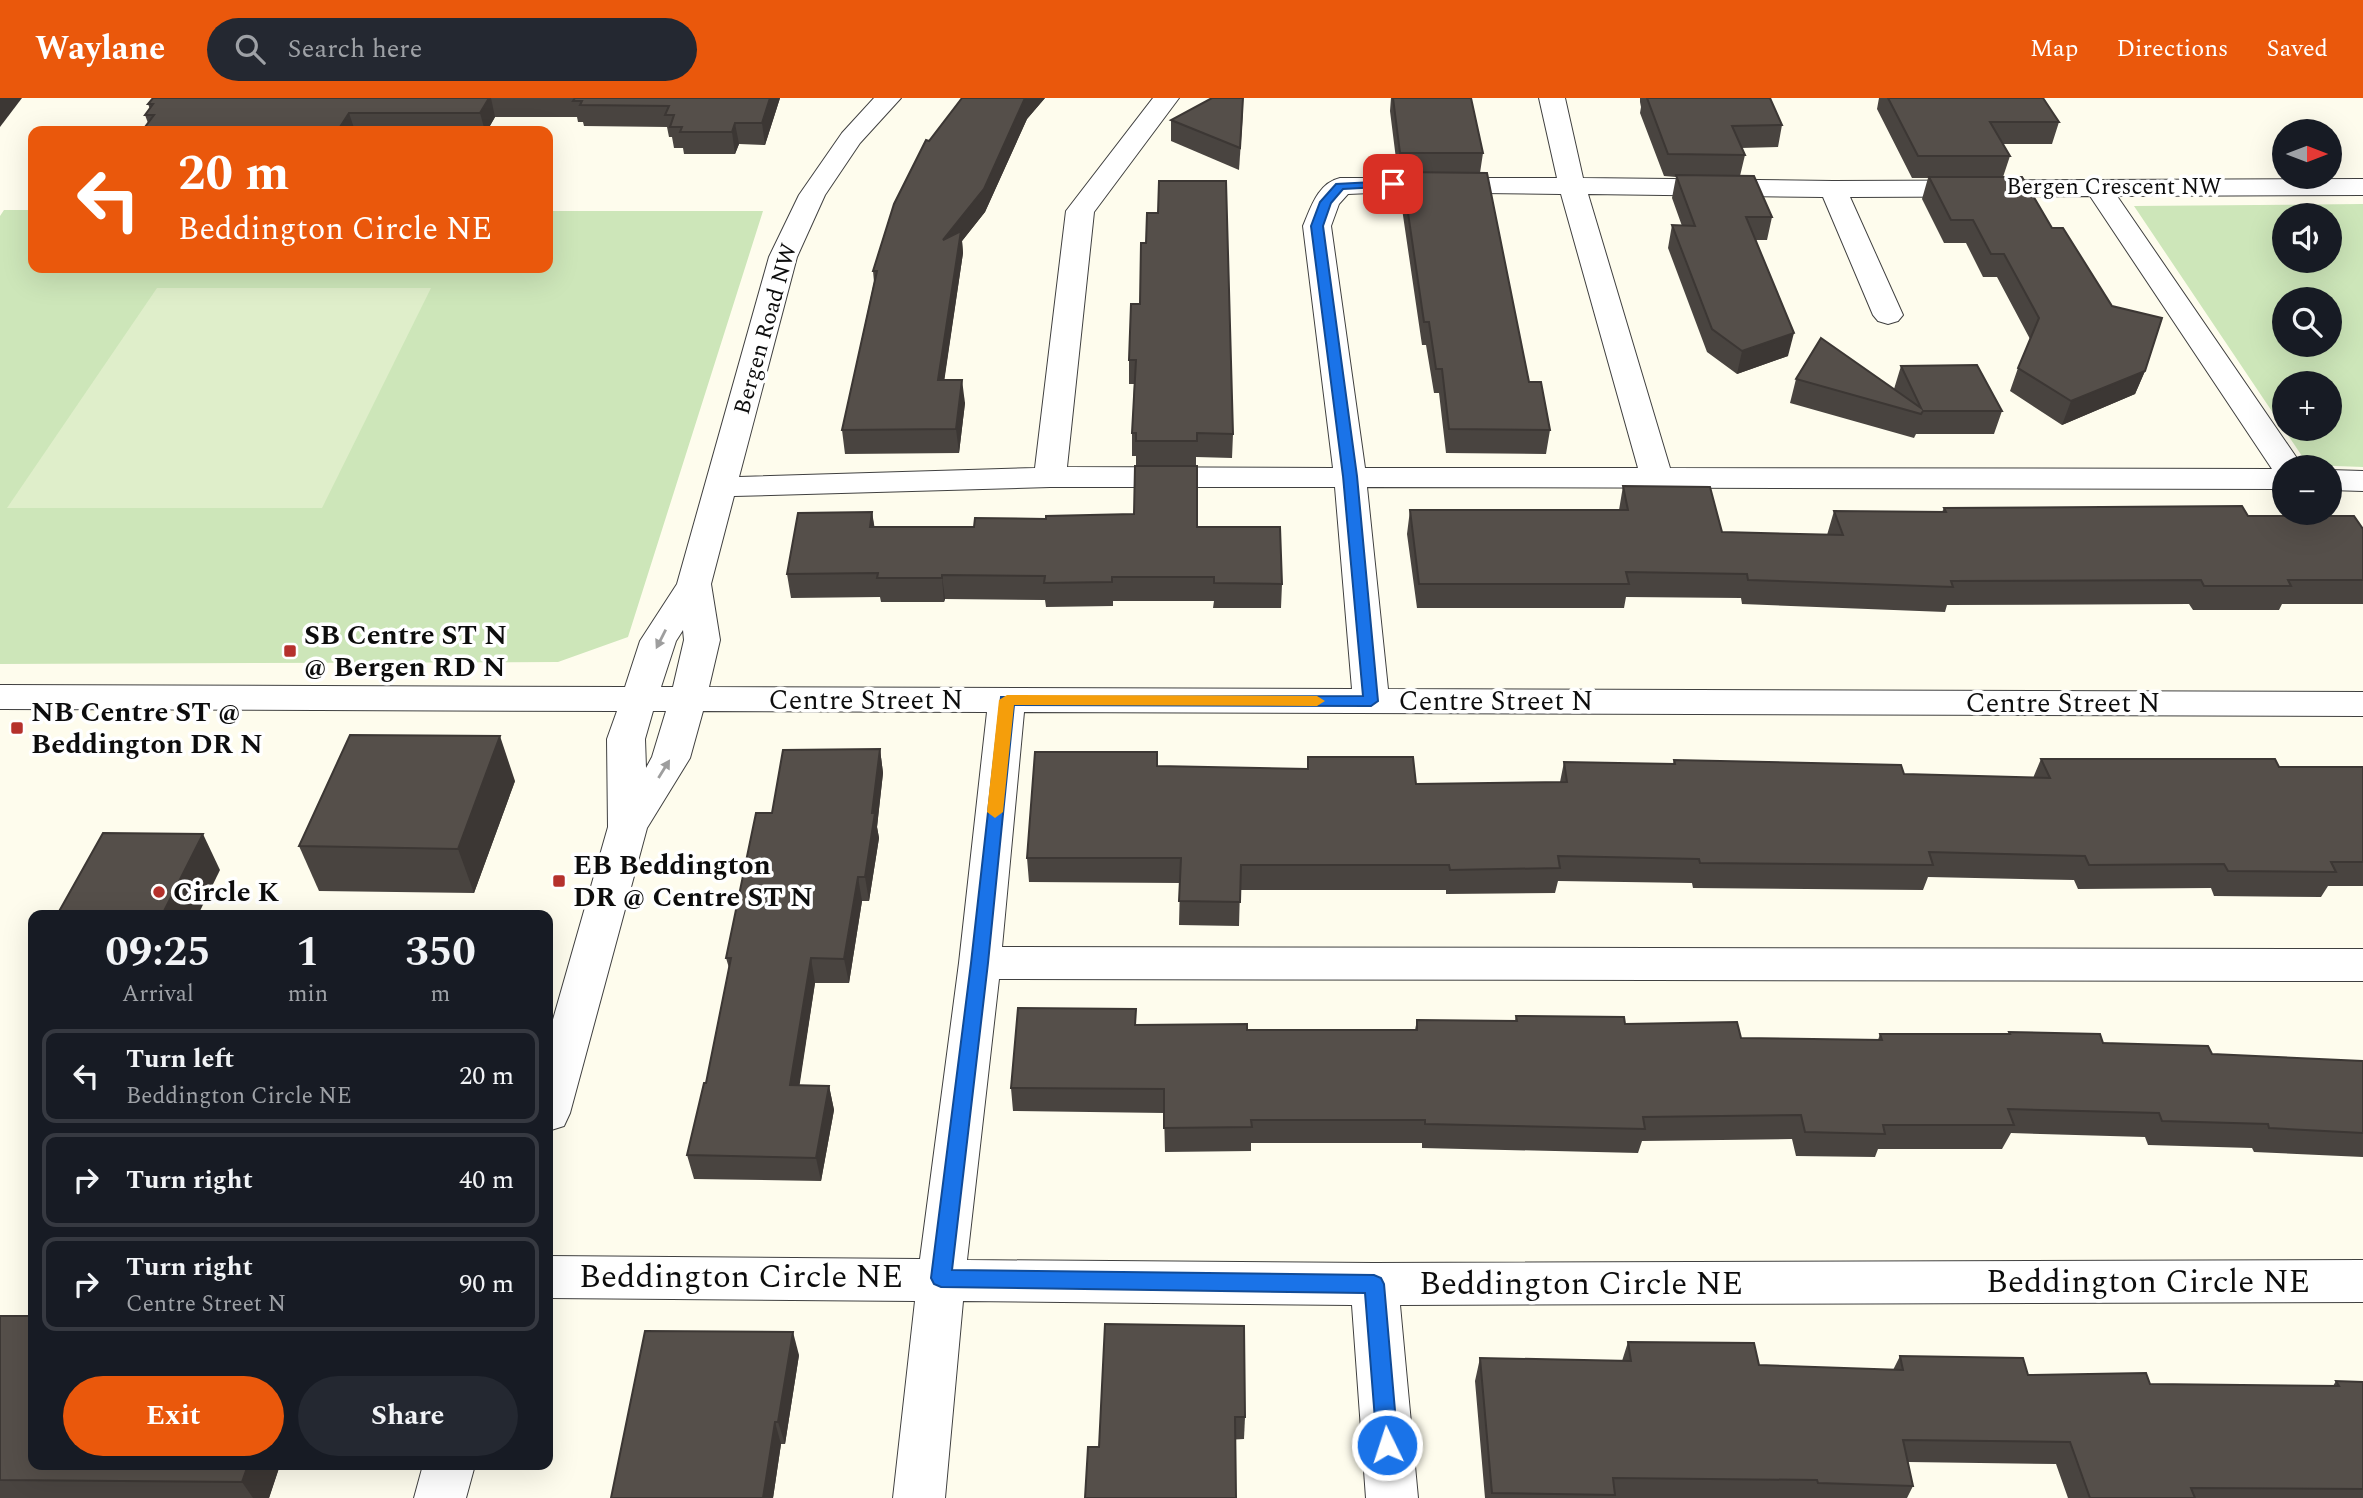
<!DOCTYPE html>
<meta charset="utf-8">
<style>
:root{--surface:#171b24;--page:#242831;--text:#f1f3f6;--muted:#9ea1a6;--line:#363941;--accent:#ea580c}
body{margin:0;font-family:Spectral,serif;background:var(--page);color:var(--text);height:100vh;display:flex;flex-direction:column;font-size:26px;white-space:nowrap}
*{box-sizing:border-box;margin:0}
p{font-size:23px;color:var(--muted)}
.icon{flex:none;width:38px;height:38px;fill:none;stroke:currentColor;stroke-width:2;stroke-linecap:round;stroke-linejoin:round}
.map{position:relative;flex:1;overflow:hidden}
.details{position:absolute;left:28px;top:812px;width:525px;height:560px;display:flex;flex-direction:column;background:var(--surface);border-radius:14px;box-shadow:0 7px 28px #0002}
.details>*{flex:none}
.hud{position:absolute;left:28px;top:28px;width:525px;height:147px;border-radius:14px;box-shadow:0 7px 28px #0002;background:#ea580c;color:#fff;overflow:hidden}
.needle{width:46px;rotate:90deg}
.controls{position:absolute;left:2272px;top:21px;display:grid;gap:14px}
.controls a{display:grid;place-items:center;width:70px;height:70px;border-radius:50%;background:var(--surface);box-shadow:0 7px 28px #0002;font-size:35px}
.pin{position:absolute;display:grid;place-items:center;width:60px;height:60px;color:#fff;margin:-30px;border-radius:14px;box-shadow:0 4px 10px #0006}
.me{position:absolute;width:77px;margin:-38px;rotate:356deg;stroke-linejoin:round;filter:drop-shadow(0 0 5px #0008)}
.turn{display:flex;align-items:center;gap:24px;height:147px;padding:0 35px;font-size:32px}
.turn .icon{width:91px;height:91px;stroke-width:2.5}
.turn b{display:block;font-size:49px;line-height:60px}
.eta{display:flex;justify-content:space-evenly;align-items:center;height:119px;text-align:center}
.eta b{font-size:42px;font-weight:700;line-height:49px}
.action{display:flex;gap:14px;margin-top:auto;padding:14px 35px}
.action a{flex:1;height:80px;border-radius:42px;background:var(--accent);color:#fff;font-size:28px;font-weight:700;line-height:80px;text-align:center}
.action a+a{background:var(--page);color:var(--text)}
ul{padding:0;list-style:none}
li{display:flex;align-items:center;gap:21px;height:94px;margin:0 14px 10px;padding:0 21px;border:4px solid var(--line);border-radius:14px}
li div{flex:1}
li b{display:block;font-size:26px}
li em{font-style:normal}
header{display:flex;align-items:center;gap:42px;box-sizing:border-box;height:98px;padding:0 35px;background:var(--accent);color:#fff}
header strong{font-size:33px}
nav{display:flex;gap:38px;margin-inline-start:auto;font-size:24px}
.search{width:490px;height:63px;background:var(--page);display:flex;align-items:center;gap:18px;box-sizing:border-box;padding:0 24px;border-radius:38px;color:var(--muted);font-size:26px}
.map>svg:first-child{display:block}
.green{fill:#cde6b9;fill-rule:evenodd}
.pitch{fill:#dfeeca}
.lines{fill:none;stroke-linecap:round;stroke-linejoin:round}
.minor-casing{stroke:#404040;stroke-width:2}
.minor{fill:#fff;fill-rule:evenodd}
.wall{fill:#494440}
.shaded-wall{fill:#3c3734}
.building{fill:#554f4a;stroke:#3c3734;stroke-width:2}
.oneway{fill:#9e9e9e}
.route{fill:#1a73e8;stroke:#114b97;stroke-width:2}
.slow{fill:#f59e0b}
.poi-dot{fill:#b5312c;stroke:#fff;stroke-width:2.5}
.labels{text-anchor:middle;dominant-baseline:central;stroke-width:7;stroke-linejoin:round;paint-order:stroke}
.far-street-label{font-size:23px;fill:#0d0d0d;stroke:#fff}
.poi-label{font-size:28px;font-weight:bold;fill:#0d0d0d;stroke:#fff;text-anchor:start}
.street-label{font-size:28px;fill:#0d0d0d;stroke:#fff}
.near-street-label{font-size:33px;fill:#0d0d0d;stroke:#fff}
</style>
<header>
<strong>Waylane</strong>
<div class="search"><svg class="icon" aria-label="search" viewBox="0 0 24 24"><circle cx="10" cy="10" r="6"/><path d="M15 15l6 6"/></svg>Search here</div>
<nav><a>Map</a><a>Directions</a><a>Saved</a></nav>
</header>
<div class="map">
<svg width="2363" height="1400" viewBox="0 0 2363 1400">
<rect width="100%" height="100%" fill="#fefced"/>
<!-- green -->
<g class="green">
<path d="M2363,106V369L2308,367L2134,108ZM2284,117H2329V163H2284ZM2284,201H2329V247H2284ZM2284,285H2329V331H2284Z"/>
<path d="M4,112H33V170H548V113H763L628,539L558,564L0,566V118Z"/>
</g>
<!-- pitch -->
<path class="pitch" d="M157,190H431L322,410H7Z"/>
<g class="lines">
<defs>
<g id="minor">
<path d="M874,0H901L860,45L825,97L797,159L739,379L1035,370L1066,113L1153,0H1179L1094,114L1067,369L1333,370L1303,128C1311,109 1318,85 1340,80H1557L1539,0H1565L1583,80L1833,83L2363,81V97L2117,98L2303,369H2284V391L1367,389L1388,591L2363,594V618L1024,614L1002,849L2363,851V883L999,881L967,1162L1374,1165L2363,1162V1204L1400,1207L1418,1400H1366L1352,1207L963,1203L945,1400H893L915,1203L548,1200V1158L920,1161L959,865L987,614L703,613L690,660L647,730L570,1015L564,1028L548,1033V939L608,729L607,641L617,613L0,611V587L625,589L640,543L677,486L769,159L799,97L842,35ZM1393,94L1561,96L1638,370H1365L1331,128L1339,106L1348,96ZM1588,96L1823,99L1873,217L1878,223L1888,226L1898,223L1903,217L1850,99L2090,98L2272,371L1670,370ZM1050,389H1335L1352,591L709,589L720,542L711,486L734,398ZM683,532L684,542L673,589H661L676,543ZM653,613H666L652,659L646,670L645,641Z"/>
<path d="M2329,372L2363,373V393L2329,392Z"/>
<path d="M423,1367H475L466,1400H414Z"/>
</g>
</defs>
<!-- minor casing -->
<use href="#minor" class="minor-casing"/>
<!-- minor -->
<use href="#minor" class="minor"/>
</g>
<!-- wall -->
<g class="wall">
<path d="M153,0H780L765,47L739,46L735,56H684L683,50H674L672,39H669L667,29L584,28L583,24H578L577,19H495L487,33H147L145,29L148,25L145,17L150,11L148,6Z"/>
<path d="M962,0H1045L1027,21L985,114L962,143L963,155L944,282L965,305L959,355L845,356L842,332L874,184L873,173L929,43Z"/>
<path d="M1391,0H1471L1483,55L1480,75L1529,284L1550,332L1546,356L1446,355L1439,295H1434L1426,247H1422L1400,97L1402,77H1398L1390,13Z"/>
<path d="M1640,0H1770L1782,27L1778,49L1741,50L1745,57L1740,78L1772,119L1767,142H1756L1788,258L1737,276L1707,254L1668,150L1672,127L1682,128L1672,100L1676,79L1664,78L1640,15L1641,9L1640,4Z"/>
<path d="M1879,0H2043L2059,24L2052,46H2003L2010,58L2003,79L2052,130L2145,273L2135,296L2062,327L2010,293L2018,270L2030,241L1997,179H1983L1966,145H1944L1922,101L1928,80H1912L1877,11Z"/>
<path d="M1243,14L1239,72L1171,43V22Z"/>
<path d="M1131,206L1233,336L1232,360L1196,359V367H1136V358H1132V335L1134,286H1129V262Z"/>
<path d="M1901,268L2002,313L1994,336H1916L1914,340L1790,305L1796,281L1894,291Z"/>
<path d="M1623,388L1722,434L1827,437L1834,413L1942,414L1944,410L2248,418L2363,431V506H2282L2279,512H2193L2189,506L1947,507L1945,514L1742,506L1741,500L1626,499L1624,510H1417L1407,436L1410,412H1619Z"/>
<path d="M872,414L874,429H974L1046,421L1197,429L1282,486L1281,510H1213L1214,503H1113V508L1046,509L1045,502L945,501L944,504H881L880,499L791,500L787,476Z"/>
<path d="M880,651L883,675L877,729L879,740L869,803H862L849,885H815L799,987L829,988L834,1012L821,1083L694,1081L687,1057L706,985L729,870L726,860Z"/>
<path d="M1308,659L1416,686L1560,684L1564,664L1673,666L1674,662L1904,676L2033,680L2041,661L2279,669H2363V788H2328L2321,799L2214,798L2211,790L2078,791L2074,782L1928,779L1923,792L1693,790L1692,785L1558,783L1555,795L1446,796V792H1240L1239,828L1179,827L1180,785L1029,784L1027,760L1157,668L1307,671Z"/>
<path d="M515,683L474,795L319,793L299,748Z"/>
<path d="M1516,918L1625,926L1741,940L1878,942L1880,936H2008L2009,934L2212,956L2363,963V1059L2254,1054L2252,1050L2148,1047L2145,1039L2011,1035L2002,1051H1878L1875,1059L1796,1058L1792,1041L1642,1043L1638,1055L1422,1050V1045H1251V1053L1165,1054L1164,1015L1013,1013L1011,990L1136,927L1247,932H1415L1417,922L1515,923Z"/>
<path d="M0,1218L33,1367H280L269,1400H0Z"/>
<path d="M1105,1226L1245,1319L1244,1341L1099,1349Z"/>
<path d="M1628,1244L1759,1267L1893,1272L1900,1258L2028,1277L2150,1286L2333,1288L2336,1283L2363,1284V1400H2068L2056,1366L1908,1364L1913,1388L1907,1400H1485L1475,1283L1480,1260L1622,1263Z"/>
<path d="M799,1257L785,1346H781L773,1400H611Z"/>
</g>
<!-- shaded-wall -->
<g class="shaded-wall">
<path d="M0,0H22L0,29Z"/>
<path d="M489,0H491L495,19L487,33H485L480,15Z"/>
<path d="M770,0H780L765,47L762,25Z"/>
<path d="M1025,0H1045L1027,21L985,114L962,143L963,155L941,305L938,282L943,142Z"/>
<path d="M349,15L355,33H342L340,29Z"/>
<path d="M735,25L739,46L735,56L732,34Z"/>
<path d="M1794,235L1788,258L1737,276L1742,253Z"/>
<path d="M2145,273L2135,296L2062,327L2071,303Z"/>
<path d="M962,282L965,305L959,355L956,331Z"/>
<path d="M872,414L876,438L870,429Z"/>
<path d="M942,477L945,501L944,504L942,480Z"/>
<path d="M500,638L515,683L474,795L458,751Z"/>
<path d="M880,651L883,675L877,729L879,740L869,803L865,779Z"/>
<path d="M203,736L220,772L198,817H162Z"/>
<path d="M858,779L862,803L849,885L844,861Z"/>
<path d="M811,860L815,885L796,1011L790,987Z"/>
<path d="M829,988L834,1012L821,1083L816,1060Z"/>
<path d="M793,1234L799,1257L785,1346L778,1324Z"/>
<path d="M775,1324L781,1346L773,1400H763Z"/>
<path d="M248,1367H280L269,1400H253L242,1384Z"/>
</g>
<!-- building -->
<g class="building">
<path d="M153,0H489L480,15H349L340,29H209L206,33H154L157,29H145L154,17H145L153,6H148Z"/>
<path d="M575,0H770L762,25H735L732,34H680L682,29H670L674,17H665L669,8L580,7L582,3H573Z"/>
<path d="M962,0H1025L984,91L943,142L961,133L938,282H962L956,331L842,332L877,173H873L894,106L926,42L929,43Z"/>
<path d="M1212,0H1243L1240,50L1171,22Z"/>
<path d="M1393,0H1471L1483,55H1400Z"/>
<path d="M1647,0H1770L1782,27L1732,28L1745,57L1668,56Z"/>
<path d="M1888,0H2043L2059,24H1990L2010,58H1918Z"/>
<path d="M1402,74L1487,75L1529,284H1541L1550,332L1449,331L1442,271H1436L1429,224H1424Z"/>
<path d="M1676,77L1754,78L1772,119H1746L1794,235L1742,253L1712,231L1672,127L1695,128Z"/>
<path d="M1929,79H2022L2052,130H2063L2112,208L2162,220L2145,273L2071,303L2018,270L2039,220L2004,156H1991L1973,122H1951Z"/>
<path d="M1159,83H1226L1233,336L1197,335V343H1136V335H1132L1136,262H1129L1131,206H1140L1141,145H1146L1147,115H1158Z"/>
<path d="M1821,240L1921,310L1901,268L1977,267L2002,313H1923L1921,316L1796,281Z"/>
<path d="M1135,368H1197V429H1280L1282,486L1214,485V479H1112V484L1044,485L1045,478L942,477V480H877L878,475L787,476L798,415L872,414L870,429H974L975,420L1046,421V418L1134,416Z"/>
<path d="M1623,388L1710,389L1722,434L1843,437L1834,413L1946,414L1944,410L2242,408L2248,418H2354L2363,431V482H2288L2291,488H2204L2201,482L1951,483L1953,489L1748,482L1747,476L1626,474L1629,486H1419L1410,412H1628Z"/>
<path d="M350,637L500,638L458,751L299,748Z"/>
<path d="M880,651L872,715H875L865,779H858L844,861L811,860L790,987L829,988L816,1060L687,1057L704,985H706L731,860H726L756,715H772L783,652Z"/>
<path d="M1035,654H1157V668L1308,671V659H1413L1416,686L1567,684L1564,664L1675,666L1674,662L1901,667L1904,676L2050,680L2041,661H2275L2279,669H2363V764H2331L2336,774L2228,773L2224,766L2089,767L2085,758L1929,754L1933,767L1700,765L1699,761L1558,758L1560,770L1450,772L1449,767H1241L1240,804L1179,803L1181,760H1027Z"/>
<path d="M103,735L203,736L162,817H57Z"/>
<path d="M1018,910L1136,911L1135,927L1247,926V932H1417V922L1517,923L1516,918L1624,919L1625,926L1737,924L1741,940L1882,942L1880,936H2010L2009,934L2100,936L2103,945L2208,948L2212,956L2363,963V1035L2269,1030L2268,1026L2162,1023L2159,1015L2008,1011L2014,1027H1883L1885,1036L1805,1034L1801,1017L1643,1019L1645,1031L1425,1026V1022H1251L1252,1029L1164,1030V991L1011,990Z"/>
<path d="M0,1218H33V1367H248L242,1384L0,1382Z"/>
<path d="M1105,1226L1244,1228L1245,1319H1235L1236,1400H1085L1088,1349H1099Z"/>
<path d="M645,1233L793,1234L778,1324H775L763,1400H611Z"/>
<path d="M1628,1244L1754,1245L1759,1267L1903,1272L1900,1258L2023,1260L2028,1277L2146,1275L2150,1286L2339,1288L2336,1283L2363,1284V1391L2191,1390L2195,1400H2090L2070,1344L1903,1342L1913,1388L1818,1385L1817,1382L1613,1380L1615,1397L1492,1395L1480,1260L1631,1263Z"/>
</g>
<!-- one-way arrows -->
<defs><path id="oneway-solid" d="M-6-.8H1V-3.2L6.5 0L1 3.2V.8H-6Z" transform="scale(1.75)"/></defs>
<g class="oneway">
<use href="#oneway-solid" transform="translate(661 541) rotate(117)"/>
<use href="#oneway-solid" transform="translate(664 671) rotate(-58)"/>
</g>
<!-- route -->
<path class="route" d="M1393,83L1398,86L1397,88L1343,91L1331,105L1323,128L1357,378L1378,603L1371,608L1014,607L988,865L952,1172L1374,1177L1381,1180L1384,1186L1398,1347L1395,1354L1387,1356L1380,1354L1377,1347L1365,1195L941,1189L934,1186L931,1180L971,865L1001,599L1363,598L1343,378L1311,128L1320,104L1336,86Z"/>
<!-- slow -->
<path class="slow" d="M1007,597L1317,598L1325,603L1317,608L1014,607L1003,714L995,720L987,714L999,602Z"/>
<!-- markers -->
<g class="poi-dot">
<rect x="283" y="546" width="14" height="14" rx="3.5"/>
<rect x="10" y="623" width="14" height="14" rx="3.5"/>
<rect x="552" y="776" width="14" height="14" rx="3.5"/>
<circle cx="159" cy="794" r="7"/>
</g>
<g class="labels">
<!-- far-street labels -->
<g class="far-street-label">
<text x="2114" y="89">Bergen Crescent NW</text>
<text transform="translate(766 231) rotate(-74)">Bergen Road NW</text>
</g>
<!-- poi labels -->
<g class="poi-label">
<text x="304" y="537">SB Centre ST N<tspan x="304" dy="32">@ Bergen RD N</tspan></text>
<text x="31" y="614">NB Centre ST @<tspan x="31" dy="32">Beddington DR N</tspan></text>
<text x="573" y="767">EB Beddington<tspan x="573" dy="32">DR @ Centre ST N</tspan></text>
<text x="173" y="794">Circle K</text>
</g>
<!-- street labels -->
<g class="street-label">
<text x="866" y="602">Centre Street N</text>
<text x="1496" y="603">Centre Street N</text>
<text x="2063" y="605">Centre Street N</text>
</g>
<!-- near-street labels -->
<g class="near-street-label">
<text x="741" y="1179">Beddington Circle NE</text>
<text x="2148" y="1184">Beddington Circle NE</text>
<text x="1581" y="1186">Beddington Circle NE</text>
</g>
</g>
</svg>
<div class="controls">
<a><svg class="needle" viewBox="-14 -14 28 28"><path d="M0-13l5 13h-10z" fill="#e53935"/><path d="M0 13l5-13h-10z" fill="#9ea1a6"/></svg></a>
<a><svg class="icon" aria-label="sound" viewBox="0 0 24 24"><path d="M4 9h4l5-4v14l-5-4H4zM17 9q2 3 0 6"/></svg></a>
<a><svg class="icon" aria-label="search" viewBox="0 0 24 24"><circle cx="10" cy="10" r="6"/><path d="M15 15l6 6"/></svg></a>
<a>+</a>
<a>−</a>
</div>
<div class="pin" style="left:1393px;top:86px;background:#d93025"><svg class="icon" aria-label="arrive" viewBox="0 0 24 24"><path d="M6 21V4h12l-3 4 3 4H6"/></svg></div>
<svg class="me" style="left:1387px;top:1347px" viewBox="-20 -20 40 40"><circle r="17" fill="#1a73e8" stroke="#fff" stroke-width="3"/><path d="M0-11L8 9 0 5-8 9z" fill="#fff"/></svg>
<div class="hud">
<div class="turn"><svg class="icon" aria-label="left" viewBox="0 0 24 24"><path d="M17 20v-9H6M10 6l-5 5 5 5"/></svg><div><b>20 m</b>Beddington Circle NE</div></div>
</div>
<section class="details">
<div class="eta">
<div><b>09:25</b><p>Arrival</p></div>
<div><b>1</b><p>min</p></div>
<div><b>350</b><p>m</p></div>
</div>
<ul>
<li><svg class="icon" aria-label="left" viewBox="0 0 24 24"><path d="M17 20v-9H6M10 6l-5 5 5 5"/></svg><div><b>Turn left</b><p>Beddington Circle NE</p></div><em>20 m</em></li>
<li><svg class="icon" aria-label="right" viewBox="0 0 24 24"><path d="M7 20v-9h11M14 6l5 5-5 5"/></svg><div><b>Turn right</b></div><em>40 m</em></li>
<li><svg class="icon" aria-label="right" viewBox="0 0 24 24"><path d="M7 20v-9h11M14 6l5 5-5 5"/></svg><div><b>Turn right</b><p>Centre Street N</p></div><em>90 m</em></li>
</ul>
<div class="action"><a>Exit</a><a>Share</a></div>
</section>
</div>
